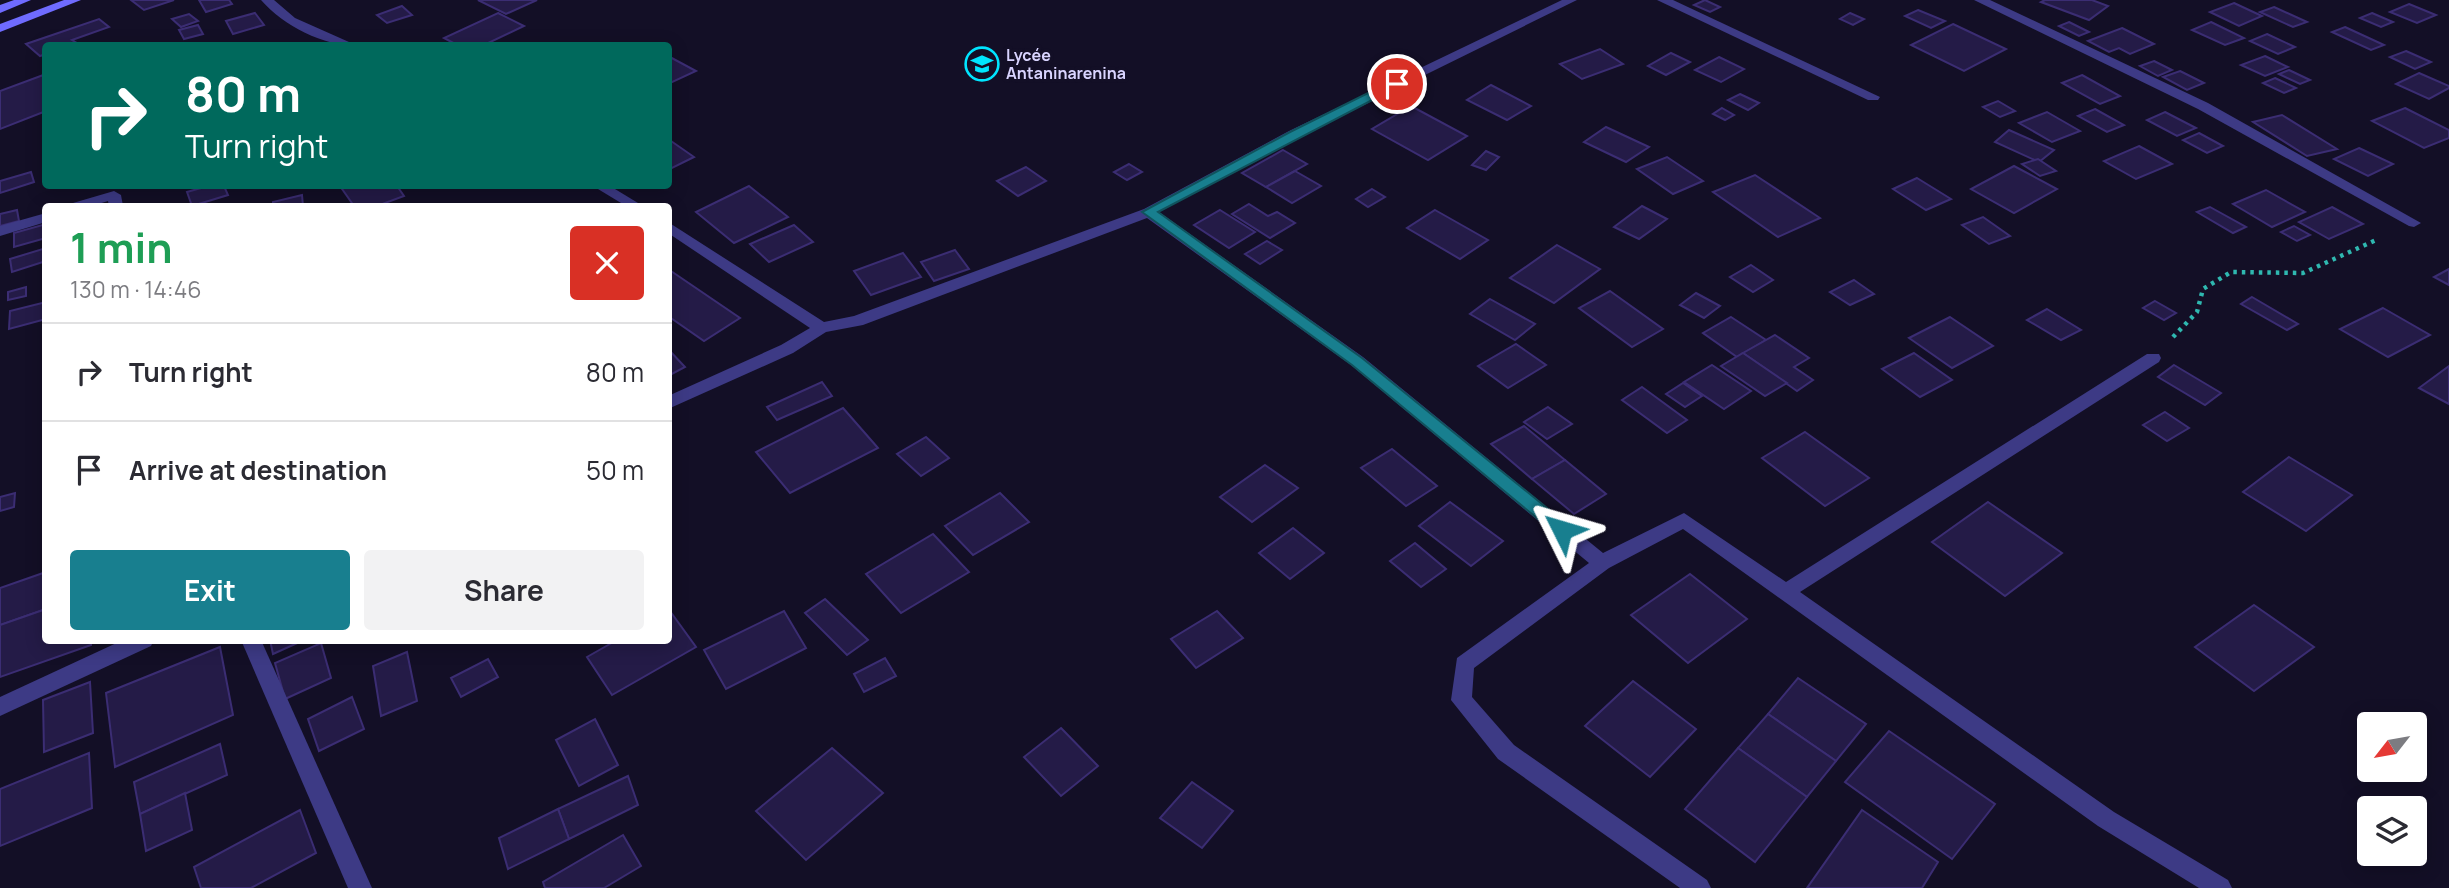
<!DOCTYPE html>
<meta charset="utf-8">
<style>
:root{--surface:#fff;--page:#f2f2f3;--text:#2b2b33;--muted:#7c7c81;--line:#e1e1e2;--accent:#187f8f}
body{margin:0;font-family:Manrope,sans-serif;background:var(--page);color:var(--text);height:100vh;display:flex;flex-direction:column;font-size:26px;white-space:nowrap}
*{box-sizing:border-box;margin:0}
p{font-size:23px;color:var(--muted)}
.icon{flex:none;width:38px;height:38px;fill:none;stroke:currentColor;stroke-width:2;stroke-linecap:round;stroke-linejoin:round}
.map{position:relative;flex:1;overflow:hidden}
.panel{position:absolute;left:42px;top:203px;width:630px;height:441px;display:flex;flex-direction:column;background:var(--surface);border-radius:7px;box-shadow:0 4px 18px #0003}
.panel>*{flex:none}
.banner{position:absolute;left:42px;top:42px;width:630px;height:147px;border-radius:7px;box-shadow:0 4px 18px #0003;background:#00695c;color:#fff;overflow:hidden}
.needle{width:46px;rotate:239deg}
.controls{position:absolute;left:2357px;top:712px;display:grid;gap:14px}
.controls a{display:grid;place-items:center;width:70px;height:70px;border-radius:7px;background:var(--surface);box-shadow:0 4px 18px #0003;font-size:35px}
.pin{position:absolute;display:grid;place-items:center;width:60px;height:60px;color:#fff;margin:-30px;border:4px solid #fff;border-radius:50%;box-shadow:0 2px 7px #0007}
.me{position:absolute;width:77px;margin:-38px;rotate:310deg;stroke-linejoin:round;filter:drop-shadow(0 0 5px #0008)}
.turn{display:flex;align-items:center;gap:24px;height:147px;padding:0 28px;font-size:32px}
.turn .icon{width:91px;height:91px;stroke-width:2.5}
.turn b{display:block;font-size:49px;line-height:60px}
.round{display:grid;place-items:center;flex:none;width:74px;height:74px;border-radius:7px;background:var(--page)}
.head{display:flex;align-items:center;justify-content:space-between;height:119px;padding:0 28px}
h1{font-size:42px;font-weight:700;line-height:52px;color:#1e9e55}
.primary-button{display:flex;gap:14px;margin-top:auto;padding:14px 28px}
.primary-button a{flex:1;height:80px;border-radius:7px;background:var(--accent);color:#fff;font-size:28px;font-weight:700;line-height:80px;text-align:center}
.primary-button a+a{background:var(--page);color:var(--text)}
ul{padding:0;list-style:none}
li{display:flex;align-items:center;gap:21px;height:98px;padding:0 28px;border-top:2px solid var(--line)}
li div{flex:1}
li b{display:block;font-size:26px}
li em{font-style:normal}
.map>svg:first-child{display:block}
.building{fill:#241b47;stroke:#3b2d73;stroke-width:2}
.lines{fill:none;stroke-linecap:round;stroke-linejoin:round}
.path{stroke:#2fb8b0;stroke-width:4.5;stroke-dasharray:3.5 5;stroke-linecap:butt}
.lane{fill:#3d3a85;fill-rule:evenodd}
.street{fill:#3d3a85;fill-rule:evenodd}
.secondary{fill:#6f6bff;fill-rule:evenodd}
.route{fill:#187f8f;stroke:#10535d;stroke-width:2}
.labels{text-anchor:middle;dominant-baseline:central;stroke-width:7;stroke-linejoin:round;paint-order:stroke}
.far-poi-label{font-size:16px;font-weight:bold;fill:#d9d4ff;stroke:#130f26;text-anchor:start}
</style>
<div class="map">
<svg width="2449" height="888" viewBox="0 0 2449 888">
<rect width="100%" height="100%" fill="#130f26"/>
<!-- building -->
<g class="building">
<path d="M131,0H174L144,10Z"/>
<path d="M199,0H229L232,4L206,12Z"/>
<path d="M478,0H537L506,14Z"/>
<path d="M1705,0L1720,7L1710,12L1694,5Z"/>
<path d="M2045,0H2092L2108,6L2089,20L2041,2Z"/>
<path d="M2234,3L2262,16L2239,26L2210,12Z"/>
<path d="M2409,4L2436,15L2417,23L2390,12Z"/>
<path d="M402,6L412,15L387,23L377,15Z"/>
<path d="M2274,7L2307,22L2293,27L2260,12Z"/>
<path d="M1918,10L1945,21L1931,28L1905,16Z"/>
<path d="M255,13L264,25L233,34L226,21Z"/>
<path d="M498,13L524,26L482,46H459L444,38Z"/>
<path d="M1850,13L1864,19L1853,25L1840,19Z"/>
<path d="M2372,13L2393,22L2381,27L2360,18Z"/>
<path d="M189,14L198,21L181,27L172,19Z"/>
<path d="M99,19L109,27L72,40L77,43L70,46H46V54L40,56L26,44Z"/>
<path d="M2069,22L2089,32L2079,36L2059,26Z"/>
<path d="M2211,22L2244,38L2225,45L2192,30Z"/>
<path d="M1953,24L2006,49L1964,71L1911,45Z"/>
<path d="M198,25L203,34L184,39L179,30Z"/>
<path d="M2345,27L2384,45L2371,50L2332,32Z"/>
<path d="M2122,28L2154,44L2130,54L2119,48L2109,52L2088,41Z"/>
<path d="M2267,34L2295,47L2278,54L2250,41Z"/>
<path d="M1600,49L1623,64L1582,79L1560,64Z"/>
<path d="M2406,51L2431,62L2415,69L2390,57Z"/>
<path d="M1671,53L1690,62L1666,75L1648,66Z"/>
<path d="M668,56L696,71L668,84Z"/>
<path d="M2265,56L2288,67L2265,76L2241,65Z"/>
<path d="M1719,57L1744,69L1721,82L1695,70Z"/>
<path d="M2154,61L2172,70L2158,76L2140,66Z"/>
<path d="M2289,70L2310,80L2300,84L2279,74Z"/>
<path d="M2180,71L2204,83L2187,90L2163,77Z"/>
<path d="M2419,73L2449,86V88L2429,99L2396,84Z"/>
<path d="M46,74V111L0,129V91Z"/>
<path d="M2082,75L2120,96L2100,104L2062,83Z"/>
<path d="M2275,78L2296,88L2284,93L2263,83Z"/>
<path d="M1491,85L1531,106L1507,120L1467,100Z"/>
<path d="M1740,94L1759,103L1748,110L1728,100Z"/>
<path d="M1998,101L2015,111L2000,117L1983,107Z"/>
<path d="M1411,106L1467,136L1428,160L1372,129Z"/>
<path d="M1722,108L1734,115L1725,120L1713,114Z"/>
<path d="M2405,108L2449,130V138L2424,148L2372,121Z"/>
<path d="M2095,109L2124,125L2107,132L2078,116Z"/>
<path d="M2047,112L2080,131L2052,142L2019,123Z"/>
<path d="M2165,112L2196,128L2177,136L2147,120Z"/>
<path d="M2282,115L2337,149L2307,156L2253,122Z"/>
<path d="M1606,127L1649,147L1626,162L1584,142Z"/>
<path d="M2009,130L2054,150L2039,162L1995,142Z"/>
<path d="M2199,133L2223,146L2207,153L2183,140Z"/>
<path d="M671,141L694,157L668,170V142Z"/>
<path d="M2139,146L2172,164L2136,179L2104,161Z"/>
<path d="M2359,148L2393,164L2368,176L2334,159Z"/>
<path d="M1283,150L1307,164L1266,187L1242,173Z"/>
<path d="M1486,151L1499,157L1486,170L1472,165Z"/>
<path d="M1667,157L1703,181L1673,194L1637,169Z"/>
<path d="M2038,159L2056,171L2040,176L2022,164Z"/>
<path d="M1129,164L1142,172L1127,180L1114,172Z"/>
<path d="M2014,166L2057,189L2014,213L1971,189Z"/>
<path d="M1026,167L1046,181L1018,196L997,181Z"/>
<path d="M1295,171L1321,186L1292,203L1266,187Z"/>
<path d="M31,172L34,182L0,193V181Z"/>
<path d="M1755,175L1820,218L1778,237L1713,192Z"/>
<path d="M1917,178L1951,199L1926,210L1893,189Z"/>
<path d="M208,186H224L228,195L192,206L187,192Z"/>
<path d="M340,186H397L404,196L377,206H354Z"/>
<path d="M749,186L788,217L734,243L696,212Z"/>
<path d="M1372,189L1385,197L1368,207L1356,199Z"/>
<path d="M2266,190L2305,212L2272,227L2233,204Z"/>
<path d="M302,195L303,206H273V202Z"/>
<path d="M1249,204L1268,216L1277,212L1295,223L1270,238L1232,214Z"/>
<path d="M1642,206L1667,219L1639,239L1614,227Z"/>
<path d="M2210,207L2246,227L2233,233L2197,212Z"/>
<path d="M2332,207L2363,224L2329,239L2299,222Z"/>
<path d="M17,210L19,221L0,226V214Z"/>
<path d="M1220,210L1255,232L1229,248L1194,225Z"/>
<path d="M1435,210L1488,240L1460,259L1407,228Z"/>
<path d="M1983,217L2010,236L1989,244L1962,225Z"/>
<path d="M46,224V238L14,247V233Z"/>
<path d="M794,225L813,242L769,262L750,244Z"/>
<path d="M2294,226L2310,235L2297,241L2281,232Z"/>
<path d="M1267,241L1282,250L1260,264L1245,254Z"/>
<path d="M1557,245L1600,269L1554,303L1510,278Z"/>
<path d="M46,248V261L12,272L10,259Z"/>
<path d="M955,250L969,269L934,281L921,262Z"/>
<path d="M903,253L921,277L871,295L854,271Z"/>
<path d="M1751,265L1773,280L1753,292L1730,277Z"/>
<path d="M668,269L740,318L704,341L668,316Z"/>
<path d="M2449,269V285L2434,277Z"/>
<path d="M1854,280L1874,294L1850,305L1830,292Z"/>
<path d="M26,287V296L8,300V292Z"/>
<path d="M1610,291L1663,329L1632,347L1579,308Z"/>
<path d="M1696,293L1720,306L1704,318L1680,305Z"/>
<path d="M2252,297L2298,324L2287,330L2241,304Z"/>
<path d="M1490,299L1535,324L1515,340L1470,314Z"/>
<path d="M2155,301L2176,313L2164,320L2143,308Z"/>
<path d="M46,302V319L9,329L10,311Z"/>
<path d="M2383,308L2430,335L2388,357L2340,329Z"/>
<path d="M2047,309L2081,330L2061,340L2027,320Z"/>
<path d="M1731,317L1766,340L1737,357L1703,333Z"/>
<path d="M1950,317L1993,346L1952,368L1909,338Z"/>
<path d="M1775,335L1809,358L1794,367L1813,380L1797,391L1743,353Z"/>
<path d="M1516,344L1546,365L1508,388L1478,366Z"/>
<path d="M668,349L685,367L668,376Z"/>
<path d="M1743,353L1787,383L1765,396L1721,366Z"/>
<path d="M1914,353L1952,380L1920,397L1882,369Z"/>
<path d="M1712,365L1751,391L1724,409L1684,382Z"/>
<path d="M2174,365L2221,393L2205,405L2158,377Z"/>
<path d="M2449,366V404L2419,388Z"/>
<path d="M822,382L832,396L777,420L767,407Z"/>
<path d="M1683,383L1702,396L1685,407L1666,394Z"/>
<path d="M1642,387L1687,420L1667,433L1622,400Z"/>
<path d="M1548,407L1572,424L1547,439L1524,422Z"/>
<path d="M843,408L878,448L790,493L756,452Z"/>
<path d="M2165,412L2189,428L2167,441L2143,425Z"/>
<path d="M1524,426L1565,460L1532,479L1491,444Z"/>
<path d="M1805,432L1869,478L1825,506L1762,458Z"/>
<path d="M926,437L949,458L921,476L897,454Z"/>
<path d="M1392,449L1437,486L1406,506L1361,468Z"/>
<path d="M2289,457L2352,495L2306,531L2243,492Z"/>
<path d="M1565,460L1606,494L1574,514L1532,479Z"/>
<path d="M1265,465L1298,488L1252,522L1220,497Z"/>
<path d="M15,493L14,507L0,511V497Z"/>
<path d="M1000,493L1029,522L973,555L945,526Z"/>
<path d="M1450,502L1503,541L1471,566L1419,526Z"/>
<path d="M1988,502L2062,553L2005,596L1932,542Z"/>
<path d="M1293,528L1324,553L1290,579L1259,553Z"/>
<path d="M933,534L969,572L901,613L866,574Z"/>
<path d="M1415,543L1446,569L1421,587L1390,561Z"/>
<path d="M46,572V609L0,625V588Z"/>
<path d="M1690,574L1747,619L1688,663L1631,615Z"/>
<path d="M825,599L868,640L847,655L805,613Z"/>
<path d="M2254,605L2314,647L2254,691L2195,647Z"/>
<path d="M46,609V640H91V645L0,677V625Z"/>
<path d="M670,611L696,647L612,695L587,657L617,640H668Z"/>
<path d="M784,611L806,648L726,689L704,650Z"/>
<path d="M1217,611L1243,638L1196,668L1171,639Z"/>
<path d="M270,640H304L273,654Z"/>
<path d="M321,643L331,678L285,699L275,663Z"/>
<path d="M220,647L233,715L115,767L106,693Z"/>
<path d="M407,652L417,701L381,716L373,666Z"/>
<path d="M885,658L896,676L864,692L854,674Z"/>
<path d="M488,659L498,677L461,697L451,678Z"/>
<path d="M1798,678L1866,724L1836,761L1768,714Z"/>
<path d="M1633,681L1696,729L1650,777L1585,726Z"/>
<path d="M90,682L93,733L44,752L43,700Z"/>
<path d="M352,697L364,729L319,751L308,719Z"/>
<path d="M1768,714L1836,761L1807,797L1738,748Z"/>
<path d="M595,719L618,765L579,786L556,740Z"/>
<path d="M1061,728L1098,766L1061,796L1024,757Z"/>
<path d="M1889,731L1995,804L1952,859L1845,782Z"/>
<path d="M220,744L227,775L140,814L134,782Z"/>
<path d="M832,748L883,793L806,860L756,811Z"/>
<path d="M1738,748L1807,797L1755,862L1685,809Z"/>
<path d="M89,753L92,808L0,846V789Z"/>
<path d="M628,776L638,805L569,839L558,809Z"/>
<path d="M1192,782L1233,811L1202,848L1160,818Z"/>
<path d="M185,793L192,830L146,851L140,814Z"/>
<path d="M558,809L569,839L508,869L499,838Z"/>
<path d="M300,810L316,853L251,888H201L194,867Z"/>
<path d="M1862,810L1938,862L1922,888H1807Z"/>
<path d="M623,835L641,866L604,888H545L543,882Z"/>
</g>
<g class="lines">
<!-- path -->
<path class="path" d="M2173,337L2197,312L2203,289L2231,272L2303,273L2376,240"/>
<!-- lane -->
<path class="lane" d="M1974,0H1990L2208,103L2421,223L2414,227L2409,226L2198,109Z"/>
<!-- street -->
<g class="street">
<path d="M261,0H274L295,18L358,46C323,46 284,26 261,0Z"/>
<path d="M1562,0H1577L1299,137L1159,212L1363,357L1603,553L1684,513L1786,582L2147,354H2159L2161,358L2159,362L1800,592L2114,812L2228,880L2232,888H2199L2098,826L1683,529L1609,568L1474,668L1472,697L1514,745L1707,880L1711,888H1680L1498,759L1451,700L1457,658L1589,563L1351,365L1147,218L863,325L826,332L793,353L668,409V396L781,345L810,328L668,233V222L824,322L854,316L1144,209L1289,131Z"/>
<path d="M1657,0H1673L1880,97L1878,100H1868Z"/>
<path d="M593,186H610L643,206H626Z"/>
<path d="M114,191L121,195L123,206H109L108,201L92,206H71L73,203Z"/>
<path d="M46,213V222L0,236V226Z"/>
<path d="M123,640H154L151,646L0,716V697Z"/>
<path d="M241,640H261L372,888H348Z"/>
</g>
<!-- secondary -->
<g class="secondary">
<path d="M14,0H31L0,13V5Z"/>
<path d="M64,0H81L0,32V24Z"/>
</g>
</g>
<!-- route -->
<path class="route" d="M1392,81L1403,84L1158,212L1362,358L1568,525L1571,530L1568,534H1556L1352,365L1142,212L1290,132Z"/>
<!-- icons -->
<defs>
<symbol id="school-ring" viewBox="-11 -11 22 22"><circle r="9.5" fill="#130f26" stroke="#00e5ff" stroke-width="1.5"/><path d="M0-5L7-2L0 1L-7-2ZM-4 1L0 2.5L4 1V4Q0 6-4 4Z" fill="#00e5ff"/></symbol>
</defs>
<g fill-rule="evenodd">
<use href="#school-ring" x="963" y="45" width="38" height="38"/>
</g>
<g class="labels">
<!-- far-poi labels -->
<g class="far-poi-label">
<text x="1006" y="55">Lycée<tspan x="1006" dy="18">Antaninarenina</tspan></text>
</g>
</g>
</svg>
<div class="controls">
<a><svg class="needle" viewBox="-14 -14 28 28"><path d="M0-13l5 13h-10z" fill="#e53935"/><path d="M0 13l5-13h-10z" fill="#7c7c81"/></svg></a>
<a><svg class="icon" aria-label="layers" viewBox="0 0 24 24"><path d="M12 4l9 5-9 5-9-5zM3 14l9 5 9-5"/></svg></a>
</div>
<div class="pin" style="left:1397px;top:84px;background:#d93025"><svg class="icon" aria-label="arrive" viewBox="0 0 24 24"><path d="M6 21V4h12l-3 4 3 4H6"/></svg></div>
<svg class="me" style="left:1562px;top:530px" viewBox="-20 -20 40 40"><path d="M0-17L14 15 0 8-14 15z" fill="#187f8f" stroke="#fff" stroke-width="4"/></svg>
<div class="banner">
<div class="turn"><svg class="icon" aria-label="right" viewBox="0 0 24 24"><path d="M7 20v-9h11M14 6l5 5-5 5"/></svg><div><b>80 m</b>Turn right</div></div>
</div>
<section class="panel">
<div class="head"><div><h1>1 min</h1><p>130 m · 14:46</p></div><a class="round" style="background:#d93025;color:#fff"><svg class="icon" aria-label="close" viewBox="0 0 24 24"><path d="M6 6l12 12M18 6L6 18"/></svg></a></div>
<ul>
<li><svg class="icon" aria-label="right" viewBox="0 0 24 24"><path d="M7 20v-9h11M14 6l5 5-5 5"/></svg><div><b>Turn right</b></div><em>80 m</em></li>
<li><svg class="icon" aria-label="arrive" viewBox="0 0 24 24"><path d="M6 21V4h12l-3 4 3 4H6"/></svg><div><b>Arrive at destination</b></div><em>50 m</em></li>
</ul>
<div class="primary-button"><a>Exit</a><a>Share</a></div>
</section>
</div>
